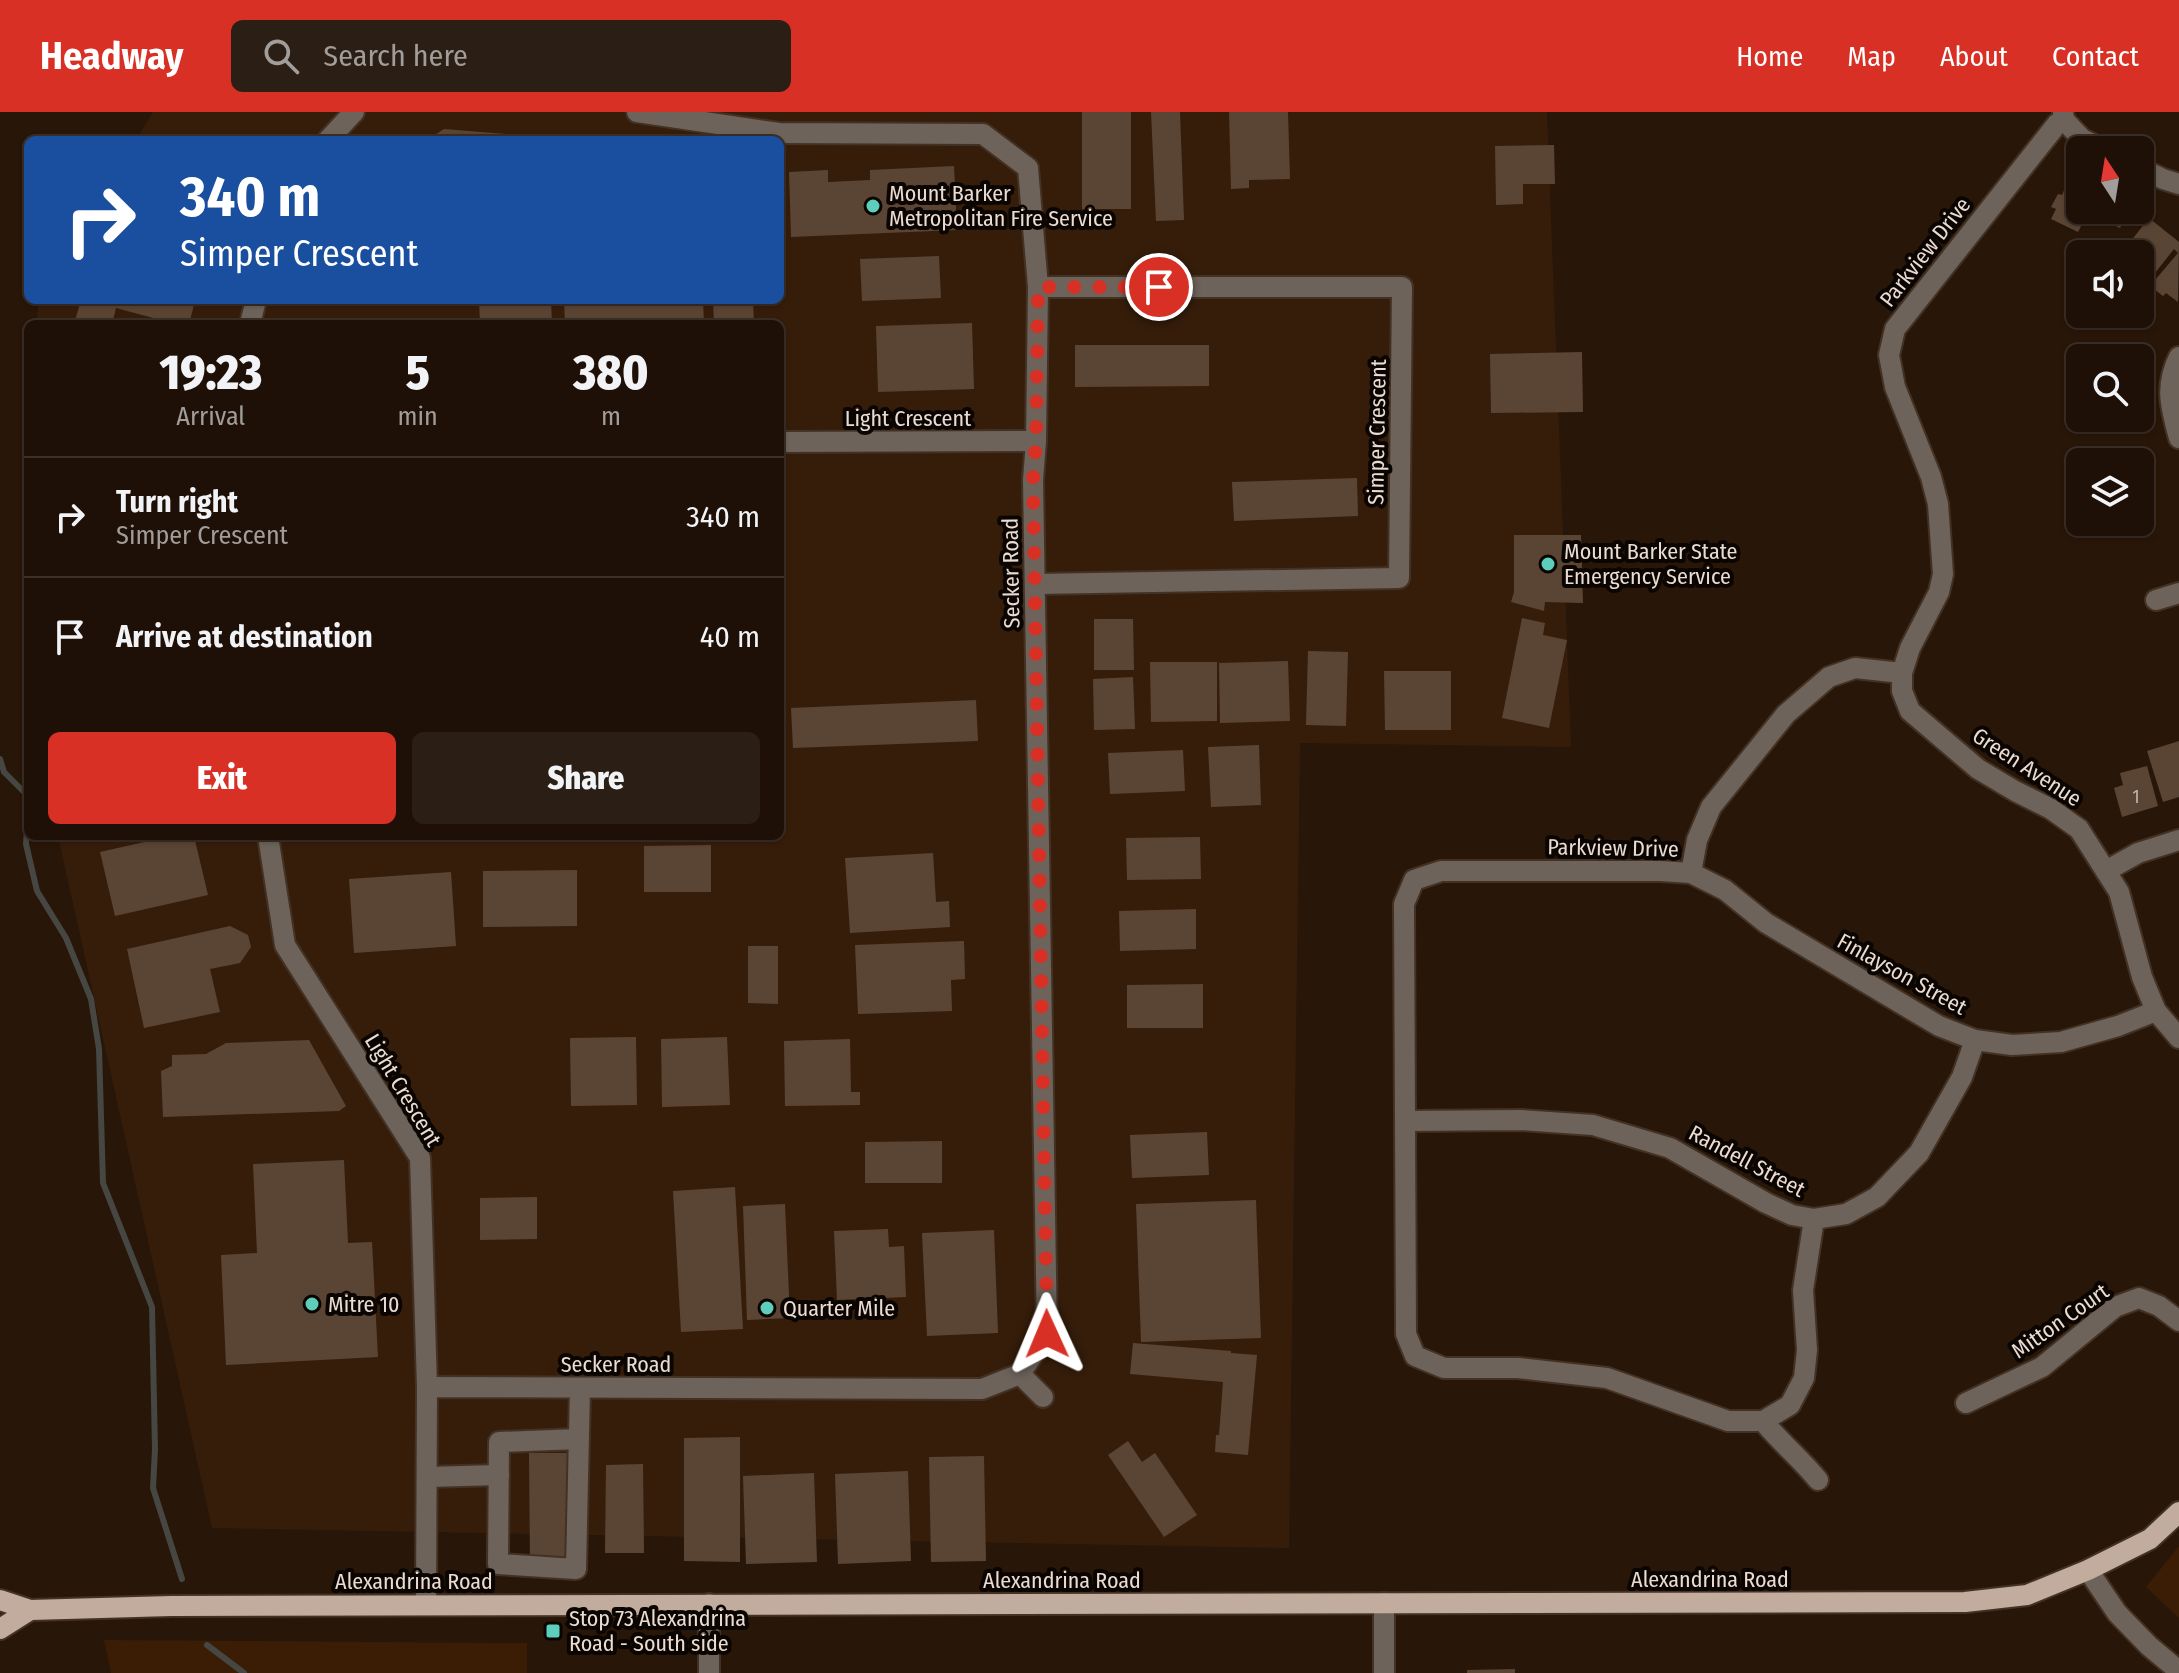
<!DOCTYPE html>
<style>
:root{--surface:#1e1006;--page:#2b1e14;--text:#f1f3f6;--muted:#a19d9b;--line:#3c3028;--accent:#d93025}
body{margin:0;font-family:"Fira Sans Condensed",sans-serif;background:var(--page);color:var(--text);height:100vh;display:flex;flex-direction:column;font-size:30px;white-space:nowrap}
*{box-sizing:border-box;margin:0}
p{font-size:26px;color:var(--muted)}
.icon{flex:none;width:44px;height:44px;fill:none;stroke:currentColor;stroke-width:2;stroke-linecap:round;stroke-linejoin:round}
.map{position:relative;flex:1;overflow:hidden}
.sheet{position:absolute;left:24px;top:208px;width:760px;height:520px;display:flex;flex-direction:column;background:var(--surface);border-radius:12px;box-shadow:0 2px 6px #0004,0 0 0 2px var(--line)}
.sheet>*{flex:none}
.guide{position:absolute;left:24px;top:24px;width:760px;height:168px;border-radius:12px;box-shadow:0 2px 6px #0004,0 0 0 2px var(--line);background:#1a4fa0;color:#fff;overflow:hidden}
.needle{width:52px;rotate:348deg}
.buttons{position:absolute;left:2066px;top:24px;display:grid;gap:16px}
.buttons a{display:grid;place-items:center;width:88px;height:88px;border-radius:12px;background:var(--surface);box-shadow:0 2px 6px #0004,0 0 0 2px var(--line);font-size:40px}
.pin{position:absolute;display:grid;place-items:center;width:68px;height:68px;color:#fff;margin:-34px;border:4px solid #fff;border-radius:50%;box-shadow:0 2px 8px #0007}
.me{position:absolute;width:88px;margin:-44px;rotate:359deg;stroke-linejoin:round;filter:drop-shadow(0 0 6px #0008)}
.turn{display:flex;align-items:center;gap:28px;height:168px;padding:0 24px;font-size:36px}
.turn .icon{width:104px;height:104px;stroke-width:2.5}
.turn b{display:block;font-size:56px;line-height:68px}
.eta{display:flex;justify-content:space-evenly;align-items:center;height:136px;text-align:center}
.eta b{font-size:48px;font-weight:800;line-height:56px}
.button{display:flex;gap:16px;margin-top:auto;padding:16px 24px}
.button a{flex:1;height:92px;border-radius:12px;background:var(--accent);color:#fff;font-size:32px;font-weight:800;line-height:92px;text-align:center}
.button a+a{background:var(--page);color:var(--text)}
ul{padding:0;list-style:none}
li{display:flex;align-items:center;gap:24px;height:120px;padding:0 24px;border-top:2px solid var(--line)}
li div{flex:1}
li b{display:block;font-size:30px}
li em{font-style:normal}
header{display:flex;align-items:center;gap:48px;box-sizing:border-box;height:112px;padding:0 40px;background:var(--accent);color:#fff}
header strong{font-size:38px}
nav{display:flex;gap:44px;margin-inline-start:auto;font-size:28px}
.search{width:560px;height:72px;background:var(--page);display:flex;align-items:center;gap:20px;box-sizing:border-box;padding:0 28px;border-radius:12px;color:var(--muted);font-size:30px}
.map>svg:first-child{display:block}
.built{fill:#361d0a}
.green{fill:#3a1d04}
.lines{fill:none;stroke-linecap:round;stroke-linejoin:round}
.stream{stroke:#464642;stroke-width:6}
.building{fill:#5a4535}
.minor-casing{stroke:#433224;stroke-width:24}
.major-casing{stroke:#433224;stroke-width:24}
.minor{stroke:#6d635b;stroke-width:20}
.major{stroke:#c1ac9d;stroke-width:20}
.route{stroke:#d93025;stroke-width:14;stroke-dasharray:0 25.2}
.poi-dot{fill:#5ccebb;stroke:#0b0502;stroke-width:3}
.labels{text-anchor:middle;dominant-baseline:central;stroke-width:8;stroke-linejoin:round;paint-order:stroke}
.number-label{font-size:18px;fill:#c6b6ac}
.poi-label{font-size:22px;fill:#eadcd3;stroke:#0b0502;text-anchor:start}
.street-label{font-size:22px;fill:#eadcd3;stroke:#0b0502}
</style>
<header>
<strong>Headway</strong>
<div class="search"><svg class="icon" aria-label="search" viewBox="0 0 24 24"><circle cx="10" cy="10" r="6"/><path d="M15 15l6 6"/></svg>Search here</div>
<nav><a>Home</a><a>Map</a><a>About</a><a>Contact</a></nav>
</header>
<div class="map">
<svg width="2179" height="1561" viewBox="0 0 2179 1561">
<rect width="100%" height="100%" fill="#281608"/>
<!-- built -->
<path class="built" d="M153,0H1547L1571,635L1300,631L1289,1436L212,1416L58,724H780V212H37L38,193L41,188H780V28H136Z"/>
<!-- green -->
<g class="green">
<path d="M2179,1434V1506L2146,1475Z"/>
<path d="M104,1528L527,1531V1561H111Z"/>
</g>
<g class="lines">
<!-- stream -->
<g class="stream">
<path d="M0,647L4,660L28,684"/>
<path d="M28,703L26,732L37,779L66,826L91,887L99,937L103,1071L152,1195L155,1337L153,1376L182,1467"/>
<path d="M207,1533L244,1561"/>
</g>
</g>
<!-- building -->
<g class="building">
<rect x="1082" y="0" width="49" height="97"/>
<path d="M1151,0H1180L1184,108L1156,109Z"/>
<path d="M1229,0H1288L1290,67L1249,68V76L1231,77Z"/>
<path d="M444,17L506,22L505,28H427Z"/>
<path d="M1554,33L1555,72H1523V92L1496,93L1495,34Z"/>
<path d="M954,54L957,118L791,125L789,60L828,58V70L870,68V58Z"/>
<path d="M2080,62V98H2124L2128,100L2120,116L2088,101L2078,120L2051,107L2056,97L2051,95L2058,82L2062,83L2070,64Z"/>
<path d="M2149,106L2179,130L2178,190L2166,181L2163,184L2150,174L2178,141L2174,137L2140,180V142H2127L2123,139Z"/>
<path d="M939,144L941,186L862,189L860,147Z"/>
<path d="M81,188H191L195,189L189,212H176L116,196L112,212H74Z"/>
<path d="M479,188H551L552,212H480Z"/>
<path d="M564,188H703L704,212H565Z"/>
<path d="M713,188H753L754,212H714Z"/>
<path d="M972,211L974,277L878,280L876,214Z"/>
<path d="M1075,233H1209V274L1075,275Z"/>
<path d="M1582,240L1583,300L1491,301L1490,242Z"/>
<path d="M1357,366L1358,404L1234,409L1232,370Z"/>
<path d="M1514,423H1581L1583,491L1545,490L1544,499L1511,490L1514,480Z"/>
<path d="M1522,506L1545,511L1543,523L1567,528L1549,616L1502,606Z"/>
<path d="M1094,507H1133L1134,558H1094Z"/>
<path d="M1308,539L1348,540L1346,614L1306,613Z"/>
<path d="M1288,549L1290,609L1220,611L1219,551Z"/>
<path d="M1150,550H1217V609L1151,610Z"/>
<path d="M780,556H784L785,633H780Z"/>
<path d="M1384,559H1451V618H1385Z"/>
<path d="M1133,565L1135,617L1094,618L1093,567Z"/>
<path d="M976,588L978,629L793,636L791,596Z"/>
<path d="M2179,629V685L2163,690L2147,639Z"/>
<path d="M1259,633L1261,693L1211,695L1208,635Z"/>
<path d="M1183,638L1185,679L1110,682L1108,641Z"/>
<path d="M2147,654L2158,694L2122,705L2114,676L2123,673L2120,661Z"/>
<path d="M171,724H194L208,783L115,804L100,740Z"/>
<path d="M1200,725L1201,767L1127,768L1126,726Z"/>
<path d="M711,733V780H644V734Z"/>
<path d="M933,741L936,790L949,789L950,815L850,821L845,746Z"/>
<path d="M577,758V814L483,815V759Z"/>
<path d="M451,760L456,834L354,841L349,767Z"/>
<path d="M1196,797V837L1120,839L1119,799Z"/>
<path d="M230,814L248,823L251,835L240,851L210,857L220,900L144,916L127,837Z"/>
<path d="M964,829L965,867L951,868L952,899L858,902L855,833Z"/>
<path d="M748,834H778V892L748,891Z"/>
<path d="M1203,872V916H1127V873Z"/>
<path d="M636,925L637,993L571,994L570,926Z"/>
<path d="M727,925L730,993L662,995L661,927Z"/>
<path d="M850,927L851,980H860V993L785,994L784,929Z"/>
<path d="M309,928L346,994L339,999L163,1005L161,959L172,954V943L206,942L226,931Z"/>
<path d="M1207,1020L1209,1063L1132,1066L1130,1023Z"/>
<path d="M942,1029V1071H865V1030Z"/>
<path d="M344,1048L348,1131L372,1130L378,1245L226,1253L221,1143L257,1141L253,1052Z"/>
<path d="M735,1075L743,1217L681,1220L673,1079Z"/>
<path d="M537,1085V1127L480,1128V1086Z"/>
<path d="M1256,1088L1261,1226L1141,1230L1136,1092Z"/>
<path d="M785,1092L790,1206L747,1208L743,1094Z"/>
<path d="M888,1117L889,1135L904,1134L906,1185L837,1188L834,1119Z"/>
<path d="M994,1118L998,1221L927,1224L922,1121Z"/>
<path d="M1133,1231L1231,1239V1241L1257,1243L1248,1343L1215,1340L1216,1323H1219L1223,1270L1130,1262Z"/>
<path d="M740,1325V1450L684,1449V1326Z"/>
<path d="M1128,1329L1142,1350L1155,1341L1197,1403L1164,1425L1108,1343Z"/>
<path d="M529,1341H568V1451L530,1450Z"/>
<path d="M984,1344L986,1449L931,1450L929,1345Z"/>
<path d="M643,1352L644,1441H605L606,1353Z"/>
<path d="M908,1359L911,1449L838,1452L835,1362Z"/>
<path d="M814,1361L817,1450L746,1452L743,1364Z"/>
<path d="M1515,1557V1561H1467V1558Z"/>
</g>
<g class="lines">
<defs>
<g id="minor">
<path d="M2064,8L2082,27L2105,38"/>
<path d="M328,28L354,0"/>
<path d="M2140,56L2163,67L2179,72"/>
<path d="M250,212L256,188"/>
<path d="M2179,245C2164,275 2171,296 2179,326"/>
<path d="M780,330L1036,329"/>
<path d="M1036,472L1399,466L1402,175H1038"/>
<path d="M2156,488L2179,481"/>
<path d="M1902,561V579L1910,599L1978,657L2015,679L2051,697L2079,717L2119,780L2142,865L2156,899L2179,926"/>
<path d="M268,724L285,833L420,1046L427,1275"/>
<path d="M2106,759L2138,741L2179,728"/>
<path d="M1691,761L1725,778L1766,811L1939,914L1975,928L2012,933L2061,930L2118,914L2156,899"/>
<path d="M1406,1009L1521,1008L1593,1013L1670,1036L1766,1091L1792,1103L1814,1107L1846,1102L1877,1085L1919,1041L1962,965L1975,928"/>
<path d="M1814,1107L1803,1178L1807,1238L1804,1266L1790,1293L1763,1309H1728L1607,1266L1518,1256H1444L1415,1244L1406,1222L1404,792L1414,768L1441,759H1660L1691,761L1697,728L1711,695L1786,602L1829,565L1855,556L1902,561L1910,536L1939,480L1943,462L1938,392L1931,365L1895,275L1889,243L1895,217L2057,12L2064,8L2063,0"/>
<path d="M1020,1262L1043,1285"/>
<path d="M1966,1291L2042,1255L2115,1195L2139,1186L2159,1194L2179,1209"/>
<path d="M1763,1309C1780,1330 1801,1347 1818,1368"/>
<path d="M579,1327L499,1330L498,1452L576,1457L580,1276"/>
<path d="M427,1365L499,1363"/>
<path d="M2088,1458L2117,1501L2149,1534L2179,1559"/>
<path d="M426,1493L427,1275L982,1277L1020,1262L1047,1222L1033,368L1036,329L1038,175L1028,56L983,22L779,21L637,0"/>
<path d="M709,1561V1492"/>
<path d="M1384,1561V1491"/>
</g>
<g id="major">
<path d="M0,1488L30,1498L171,1494L1965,1490L2027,1483L2088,1458L2150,1427L2179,1400"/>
<path d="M0,1517L30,1498"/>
</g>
</defs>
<!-- minor casing -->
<use href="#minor" class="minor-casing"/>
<!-- major casing -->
<use href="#major" class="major-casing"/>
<!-- minor -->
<use href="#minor" class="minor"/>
<!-- major -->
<use href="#major" class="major"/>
</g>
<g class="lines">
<!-- route -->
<path class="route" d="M1047,1222L1033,368L1036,329L1038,175H1159"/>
</g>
<!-- markers -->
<g class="poi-dot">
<circle cx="873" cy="94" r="8"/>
<circle cx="1548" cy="452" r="8"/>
<circle cx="312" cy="1192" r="8"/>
<circle cx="767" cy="1196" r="8"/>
<rect x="545" y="1511" width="16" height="16" rx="4"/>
</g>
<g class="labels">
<!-- number labels -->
<g class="number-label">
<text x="2136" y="685">1</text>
</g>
<!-- poi labels -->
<g class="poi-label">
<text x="889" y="81">Mount Barker<tspan x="889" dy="25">Metropolitan Fire Service</tspan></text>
<text x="1564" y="439">Mount Barker State<tspan x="1564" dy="25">Emergency Service</tspan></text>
<text x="328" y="1192">Mitre 10</text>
<text x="783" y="1196">Quarter Mile</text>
<text x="569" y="1506">Stop 73 Alexandrina<tspan x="569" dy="25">Road - South side</tspan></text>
</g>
<!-- street labels -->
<g class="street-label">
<text transform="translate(1925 140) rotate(-52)">Parkview Drive</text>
<text x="908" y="306">Light Crescent</text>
<text transform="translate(1377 320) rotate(-89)">Simper Crescent</text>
<text transform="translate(1011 461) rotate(-91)">Secker Road</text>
<text transform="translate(2027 655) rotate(33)">Green Avenue</text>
<text transform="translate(1613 736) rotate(1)">Parkview Drive</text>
<text transform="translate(1902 862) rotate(29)">Finlayson Street</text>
<text transform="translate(403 978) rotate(59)">Light Crescent</text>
<text transform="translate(1747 1049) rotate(28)">Randell Street</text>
<text transform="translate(2060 1209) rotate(-35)">Mitton Court</text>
<text x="616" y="1252">Secker Road</text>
<text x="1710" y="1467">Alexandrina Road</text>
<text x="1062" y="1468">Alexandrina Road</text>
<text x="414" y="1469">Alexandrina Road</text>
</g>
</g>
</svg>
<div class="buttons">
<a><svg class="needle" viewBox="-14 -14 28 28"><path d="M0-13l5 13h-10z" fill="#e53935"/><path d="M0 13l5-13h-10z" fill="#a19d9b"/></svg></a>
<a><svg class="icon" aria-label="sound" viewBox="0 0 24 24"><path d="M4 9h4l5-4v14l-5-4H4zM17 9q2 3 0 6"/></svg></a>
<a><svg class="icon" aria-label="search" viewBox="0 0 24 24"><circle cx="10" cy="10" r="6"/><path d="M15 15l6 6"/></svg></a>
<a><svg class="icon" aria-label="layers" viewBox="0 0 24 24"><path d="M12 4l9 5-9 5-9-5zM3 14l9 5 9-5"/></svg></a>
</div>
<div class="pin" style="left:1159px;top:175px;background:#d93025"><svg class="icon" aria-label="arrive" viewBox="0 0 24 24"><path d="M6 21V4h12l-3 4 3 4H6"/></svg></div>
<svg class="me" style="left:1047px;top:1222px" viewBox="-20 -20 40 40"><path d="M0-17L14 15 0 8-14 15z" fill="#d93025" stroke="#fff" stroke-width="4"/></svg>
<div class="guide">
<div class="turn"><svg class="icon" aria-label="right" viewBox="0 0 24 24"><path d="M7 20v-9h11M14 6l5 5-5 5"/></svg><div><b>340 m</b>Simper Crescent</div></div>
</div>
<section class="sheet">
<div class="eta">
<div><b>19:23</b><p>Arrival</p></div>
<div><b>5</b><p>min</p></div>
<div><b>380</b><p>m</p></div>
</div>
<ul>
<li><svg class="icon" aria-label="right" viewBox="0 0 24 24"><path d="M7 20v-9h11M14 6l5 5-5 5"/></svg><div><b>Turn right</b><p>Simper Crescent</p></div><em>340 m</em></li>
<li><svg class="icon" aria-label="arrive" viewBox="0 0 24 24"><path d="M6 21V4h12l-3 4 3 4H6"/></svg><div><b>Arrive at destination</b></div><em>40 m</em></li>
</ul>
<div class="button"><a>Exit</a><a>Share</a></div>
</section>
</div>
